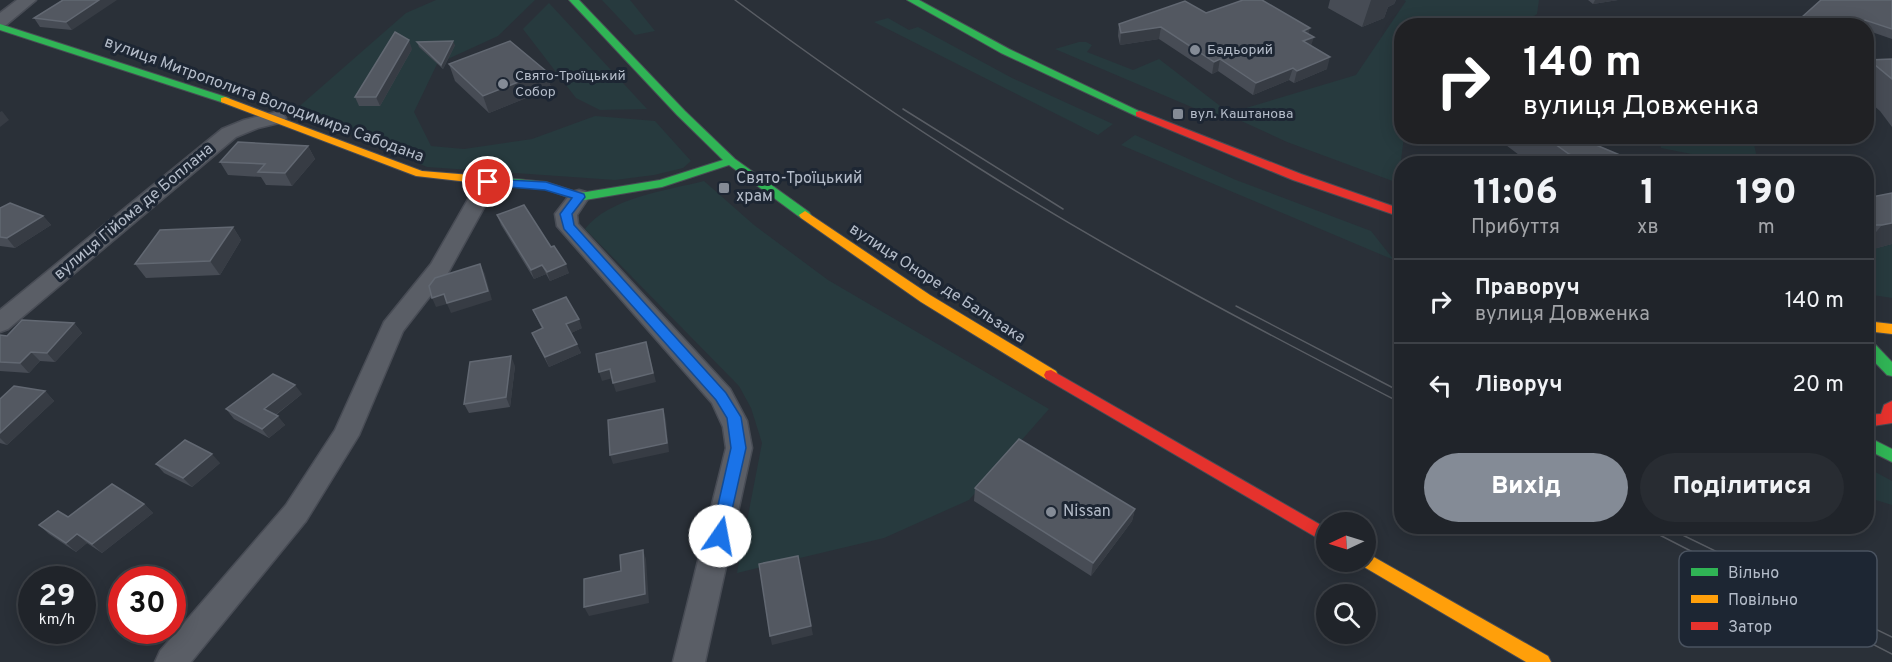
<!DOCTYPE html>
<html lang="uk">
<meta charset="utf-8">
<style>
:root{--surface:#20242a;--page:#282c32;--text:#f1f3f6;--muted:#a2a4a8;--line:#3d4147;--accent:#848b96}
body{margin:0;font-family:Overpass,sans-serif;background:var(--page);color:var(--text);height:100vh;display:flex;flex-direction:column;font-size:22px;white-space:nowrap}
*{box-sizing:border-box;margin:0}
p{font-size:20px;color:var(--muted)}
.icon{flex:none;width:33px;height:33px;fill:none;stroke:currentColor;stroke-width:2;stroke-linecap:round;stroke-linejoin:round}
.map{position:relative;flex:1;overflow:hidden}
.panel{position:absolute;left:1394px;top:156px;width:480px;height:378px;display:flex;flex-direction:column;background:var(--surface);border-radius:24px;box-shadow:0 3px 15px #0003,0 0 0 2px var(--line)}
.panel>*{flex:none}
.hud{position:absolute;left:1394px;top:18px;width:480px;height:126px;border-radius:24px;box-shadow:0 3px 15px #0003,0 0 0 2px var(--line);background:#202124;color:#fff;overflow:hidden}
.needle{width:39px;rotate:266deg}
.tools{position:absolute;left:1316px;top:512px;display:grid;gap:12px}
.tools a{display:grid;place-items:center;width:60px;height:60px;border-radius:50%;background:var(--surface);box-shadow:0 3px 15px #0003,0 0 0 2px var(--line);font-size:30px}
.speed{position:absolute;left:18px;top:566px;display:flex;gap:12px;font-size:30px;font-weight:700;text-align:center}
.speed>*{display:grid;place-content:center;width:78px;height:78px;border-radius:50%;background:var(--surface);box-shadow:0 3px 15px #0003,0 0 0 2px var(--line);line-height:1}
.speed small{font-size:15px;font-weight:400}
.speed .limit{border:9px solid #d22;background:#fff;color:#111}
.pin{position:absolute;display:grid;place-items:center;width:51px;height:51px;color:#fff;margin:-26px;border:3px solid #fff;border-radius:50%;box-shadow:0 2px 6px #0007}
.me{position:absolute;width:66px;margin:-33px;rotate:12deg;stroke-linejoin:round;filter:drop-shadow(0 0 4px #0008)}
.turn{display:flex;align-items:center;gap:21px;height:126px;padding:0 30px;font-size:27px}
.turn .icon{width:78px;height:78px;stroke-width:2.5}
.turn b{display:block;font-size:42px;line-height:51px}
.eta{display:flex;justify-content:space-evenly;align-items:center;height:102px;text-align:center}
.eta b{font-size:36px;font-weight:800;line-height:42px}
.primary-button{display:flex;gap:12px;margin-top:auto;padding:12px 30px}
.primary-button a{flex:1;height:69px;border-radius:36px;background:var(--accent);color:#fff;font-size:24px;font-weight:800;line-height:69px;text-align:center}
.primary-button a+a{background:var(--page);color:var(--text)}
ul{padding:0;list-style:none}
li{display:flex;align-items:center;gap:18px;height:84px;padding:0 30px;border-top:2px solid var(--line)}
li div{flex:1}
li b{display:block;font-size:22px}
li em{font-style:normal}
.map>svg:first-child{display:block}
.green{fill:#273a3e}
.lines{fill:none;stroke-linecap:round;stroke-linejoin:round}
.street-casing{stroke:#484c55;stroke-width:3}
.fast-casing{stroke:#484c55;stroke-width:2}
.slow-casing{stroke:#484c55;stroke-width:2}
.jam-casing{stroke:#484c55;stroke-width:2}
.street{fill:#5a5e66;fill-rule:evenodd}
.fast{fill:#30b455;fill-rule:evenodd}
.slow{fill:#ff9f0a;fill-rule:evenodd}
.jam{fill:#e5322d;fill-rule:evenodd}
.tram{stroke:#595d64;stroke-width:1.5}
.wall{fill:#474c55}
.shaded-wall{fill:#373c44}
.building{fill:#535861;stroke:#626872;stroke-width:1.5}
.route{fill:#1a73e8;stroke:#114b97;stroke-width:1.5}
.poi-dot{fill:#848b96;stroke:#1d2633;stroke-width:2}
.labels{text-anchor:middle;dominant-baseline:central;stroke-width:6;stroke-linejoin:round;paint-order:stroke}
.far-poi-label{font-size:14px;fill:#b4bcc9;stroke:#1d2633;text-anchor:start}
.street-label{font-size:16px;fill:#b4bcc9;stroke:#1d2633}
.poi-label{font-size:16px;fill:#b4bcc9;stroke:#1d2633;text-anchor:start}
.key{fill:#1d2633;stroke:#4a5360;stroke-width:1.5}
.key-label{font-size:16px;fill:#b4bcc9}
</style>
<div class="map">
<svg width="1892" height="662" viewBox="0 0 1892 662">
<rect width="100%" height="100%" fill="#2a3038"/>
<!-- green -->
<g class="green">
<path d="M436,0H535L498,36L437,64L414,112L431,146L464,149L532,139L595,116L655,121L691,161L683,168L654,175L615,180L427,167L294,111L406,13Z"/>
<path d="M602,0H630L655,31L635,35Z"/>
<path d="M1404,0H1539L1537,14L1521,24L1401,26V136L1404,137L1398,183L1287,142L1226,114L1356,75L1406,1Z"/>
<path d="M549,3L647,109L600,110L576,98L523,29Z"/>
<path d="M888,18L909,30L918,27L1012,78L1113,124L1098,135L874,22Z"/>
<path d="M1079,42H1086L1092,45L1087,52L1133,70L1159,59L1228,112L1215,117L1055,49Z"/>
<path d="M1135,135L1236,180L1371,231L1394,260L1121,145Z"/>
<path d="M1659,137H1714L1754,144L1758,163H1737L1661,148Z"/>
<path d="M704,181L754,225L828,280L1049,409L969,500L884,538L737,573L762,443L751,408L739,386L585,229C608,198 668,190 704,181Z"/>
<path d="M1892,244V298L1866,294V251Z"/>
<path d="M1866,467L1892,481V505L1866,497Z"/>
</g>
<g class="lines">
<defs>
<g id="street">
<path d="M17,0H36L6,25L0,26V13Z"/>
<path d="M276,112L283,114L286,118L283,122L258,128L236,137L8,329L0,332V310L222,129L244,120Z"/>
<path d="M488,176L495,177L498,182L448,273L403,331L359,435L306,521L191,662H155L160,651L286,505L335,430L384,322L431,264L478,182L481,177Z"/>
<path d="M579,190L586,192L589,197L577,215L578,224L730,389L747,421L752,448L705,662H673L726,448L723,427L712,403L557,226L555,214L572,192Z"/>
</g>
<g id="fast">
<path d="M569,0H579L685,111L735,159L809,212L811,215L809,218H801L729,165L662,187L579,201L545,189L491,184L489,181L491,178L495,177L546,182L580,193L660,180L723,160L677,115Z"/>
<path d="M907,0H919L1009,49L1145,114L1144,116H1136L1001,53Z"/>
<path d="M0,24L229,98L230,100L225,103L221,102L0,30Z"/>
<path d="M1866,339L1871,340L1892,362V376L1887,375L1866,353Z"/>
<path d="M1866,436L1892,449V462L1866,449Z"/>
</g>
<g id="slow">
<path d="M225,97L422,171L495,177L501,181L495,185L416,176L221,102V98Z"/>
<path d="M805,211L930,295L1056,371L1058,375L1056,379H1046L921,302L801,218L799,215Z"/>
<path d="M1866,321L1892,324V334L1866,331Z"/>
<path d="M1365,552L1548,656L1551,662H1526L1359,564L1358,561H1365Z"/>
</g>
<g id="jam">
<path d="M1140,111L1301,174L1401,209V217L1293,180L1136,116V112Z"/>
<path d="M1051,370L1326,528V543L1046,379L1044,375L1046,371Z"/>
<path d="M1892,401V423L1866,427V415L1881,414L1884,405Z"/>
</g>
</defs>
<!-- street casing -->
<use href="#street" class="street-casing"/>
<!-- fast casing -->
<use href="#fast" class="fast-casing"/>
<!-- slow casing -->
<use href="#slow" class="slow-casing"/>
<!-- jam casing -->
<use href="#jam" class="jam-casing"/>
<!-- street -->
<use href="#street" class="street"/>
<!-- fast -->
<use href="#fast" class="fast"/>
<!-- slow -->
<use href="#slow" class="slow"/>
<!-- jam -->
<use href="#jam" class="jam"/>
<!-- tram -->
<g class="tram">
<path d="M735,0C813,58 892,113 974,165C1111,252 1256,328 1401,403"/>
<path d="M903,109L1063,209"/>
<path d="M1236,306L1401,392"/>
<path d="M1642,526L1892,654"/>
<path d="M1664,526L1892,637"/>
</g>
</g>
<!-- wall -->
<g class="wall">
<path d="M63,0L72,30L40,27L34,18Z"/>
<path d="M1330,0H1396L1394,4L1388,7L1384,18L1362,27L1328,8Z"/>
<path d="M1588,0H1618L1593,4Z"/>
<path d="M1892,0V39L1866,30V26H1792Z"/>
<path d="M1206,13L1308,34L1311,46L1327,69L1294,83L1289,80L1253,95L1218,71L1212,74L1159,39L1120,45L1118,36L1119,24Z"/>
<path d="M417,42L455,45L443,69L419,47Z"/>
<path d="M412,49L380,106H359L355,97Z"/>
<path d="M1892,59V127L1880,111L1866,99V64L1869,60Z"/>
<path d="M449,64L546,71L551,88L489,113L455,81Z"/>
<path d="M1494,136H1579L1582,139L1641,164H1531Z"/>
<path d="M308,146L315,159L292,186L266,185L261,177L228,175L220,162Z"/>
<path d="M1892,193V244L1866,251V198Z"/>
<path d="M0,208L43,216L51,225L15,248L0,246Z"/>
<path d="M497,215L551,247L569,273L550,281L546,274L534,279L501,225Z"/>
<path d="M233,227L241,240L220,275L146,278L135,264Z"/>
<path d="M533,310L582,328L571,333L581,353L549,367L536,342L532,333L542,329Z"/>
<path d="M74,323L82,333L55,362L40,361L29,373L0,371V335L7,336Z"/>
<path d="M515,366L510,407L469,413L464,404Z"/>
<path d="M45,391L54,401L7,445L0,443V399Z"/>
<path d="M302,394L276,415L285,425L269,438L234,419L226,409Z"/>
<path d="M220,463L192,487L164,473L156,464Z"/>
<path d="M975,488L1135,509L1132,521L1091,576L974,501Z"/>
<path d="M144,504L153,513L102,553L87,543L76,552L49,534L39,525L68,517Z"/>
</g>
<!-- shaded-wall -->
<g class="shaded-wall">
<path d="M99,0H117L72,30L66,22Z"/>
<path d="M1371,0H1396L1394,4L1388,7L1384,18L1362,27Z"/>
<path d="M1595,0H1618L1593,4Z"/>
<path d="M1161,27L1159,39L1120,45L1121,33Z"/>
<path d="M1310,28L1307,40L1303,31Z"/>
<path d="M1314,37L1310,49L1303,41Z"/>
<path d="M409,40L412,49L380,106L376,97Z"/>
<path d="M453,41L455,45L443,69L441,65Z"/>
<path d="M1330,57L1327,69L1294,83L1297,71Z"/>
<path d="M1220,59L1218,71L1212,74L1214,62Z"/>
<path d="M1293,68L1289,80L1253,95L1256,83Z"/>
<path d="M546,71L551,88L489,113L483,96Z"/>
<path d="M2,111L9,120L0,127V112Z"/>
<path d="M308,146L315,159L292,186L285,173Z"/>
<path d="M43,216L51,225L15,248L7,238Z"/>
<path d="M1892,223V244L1866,251V244L1882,225Z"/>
<path d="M233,227L241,240L220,275L210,261Z"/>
<path d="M480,264L485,274L492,300L451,313L447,304L436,307L432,298Z"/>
<path d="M566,264L569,273L550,281L547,272Z"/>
<path d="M542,265L546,274L534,279L531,270Z"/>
<path d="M579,319L582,328L569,334L566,324Z"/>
<path d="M74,323L82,333L55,362L47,353Z"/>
<path d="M646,342L656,382L616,392L613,383Z"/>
<path d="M577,344L581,353L549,367L545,357Z"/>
<path d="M31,352L40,361L29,373L20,363Z"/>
<path d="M511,356L515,366L510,407L506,397Z"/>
<path d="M610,369L613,378L602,381L599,372Z"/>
<path d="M295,385L302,394L271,418L264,409Z"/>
<path d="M45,391L54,401L7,445L0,438V433Z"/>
<path d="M663,409L666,419L669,452L613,464L610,455Z"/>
<path d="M278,416L285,425L269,438L262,429Z"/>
<path d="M212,454L220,463L192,487L183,478Z"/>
<path d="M144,504L153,513L102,553L92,544Z"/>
<path d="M1135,509L1132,521L1091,576L1093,563Z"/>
<path d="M77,534L87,543L76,552L66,543Z"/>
<path d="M643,550L646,559L649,603L589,616L584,607Z"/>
<path d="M799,564L813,635L772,645L770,636Z"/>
</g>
<!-- building -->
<g class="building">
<path d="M63,0H99L66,22L34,18Z"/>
<path d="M1243,0H1262L1310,28L1303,31L1314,37L1303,41L1330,57L1297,71L1293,68L1256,83L1220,59L1214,62L1161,27L1121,33L1119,24L1185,1L1206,13Z"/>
<path d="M1821,0H1892V29L1865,20L1859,26H1792Z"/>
<path d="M1469,23L1482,26H1469Z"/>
<path d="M395,32L409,40L376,97H355Z"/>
<path d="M453,41L441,65L417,42Z"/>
<path d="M510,41L546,71L483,96L449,64Z"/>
<path d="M1892,59V79L1869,60Z"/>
<path d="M1544,136H1579L1582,139L1641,164H1591L1569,154Z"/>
<path d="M238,142L308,146L285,173L258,172L265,164L220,162Z"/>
<path d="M1892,193V223L1882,225H1866V198Z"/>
<path d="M10,203L43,216L7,238L0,237V208Z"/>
<path d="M524,205L551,247L554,246L566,264L547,272L542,265L531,270L497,215Z"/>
<path d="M233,227L210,261L135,264L160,230Z"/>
<path d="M480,264L488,291L447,303L444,294L432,298L429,286L435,278Z"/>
<path d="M566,297L579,319L566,324L577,344L545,357L532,333L543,328L533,310Z"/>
<path d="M22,320L74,323L47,353L31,352L20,363L0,362V335L7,336Z"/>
<path d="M646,342L653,373L613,383L610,369L599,372L596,354Z"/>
<path d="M511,356L506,397L464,404L470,362Z"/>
<path d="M273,374L295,385L264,409L278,416L262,429L226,409Z"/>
<path d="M14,386L45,391L0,433V399Z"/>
<path d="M663,409L667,443L610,455L608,420Z"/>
<path d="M1019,439L1135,509L1093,563L975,488Z"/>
<path d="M185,440L212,454L183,478L156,464Z"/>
<path d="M112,484L144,504L92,544L77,534L66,543L39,525L58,511L68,517Z"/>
<path d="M643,550L645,594L584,607V579L621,571L620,555Z"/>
<path d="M798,556L811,626L770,636L759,564Z"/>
</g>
<!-- route -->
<path class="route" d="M488,179L546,182L584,194L585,197L572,214L574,225L726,393L741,417L746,448L725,541L720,543L714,541L711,536L731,448L727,418L716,400L564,229L560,214L572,198L545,190L484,185L482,182Z"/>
<!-- markers -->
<g class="poi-dot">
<circle cx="1195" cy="50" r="6"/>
<circle cx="503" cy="84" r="6"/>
<rect x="1172" y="108" width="12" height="12" rx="3"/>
<rect x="718" y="182" width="12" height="12" rx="3"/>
<circle cx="1051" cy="512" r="6"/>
</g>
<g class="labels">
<!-- far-poi labels -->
<g class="far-poi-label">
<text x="1207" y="50">Бадьорий</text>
<text x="515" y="76">Свято-Троїцький<tspan x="515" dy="16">Собор</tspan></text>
<text x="1190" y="114">вул. Каштанова</text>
</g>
<!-- street labels -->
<g class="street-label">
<text transform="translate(264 100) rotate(20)">вулиця Митрополита Володимира Сабодана</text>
<text transform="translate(134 212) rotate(-40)">вулиця Гійома де Боплана</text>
<text transform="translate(937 284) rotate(33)">вулиця Оноре де Бальзака</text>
</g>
<!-- poi labels -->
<g class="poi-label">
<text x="736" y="179">Свято-Троїцький<tspan x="736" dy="18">храм</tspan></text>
<text x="1063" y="512">Nissan</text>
</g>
</g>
<!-- legend -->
<rect x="1679" y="551" width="198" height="96" rx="9" class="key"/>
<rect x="1691" y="568" width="27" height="8" fill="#30b455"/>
<rect x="1691" y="595" width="27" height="8" fill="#ff9f0a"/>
<rect x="1691" y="622" width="27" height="8" fill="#e5322d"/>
<g class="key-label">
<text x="1728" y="578">Вільно</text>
<text x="1728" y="605">Повільно</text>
<text x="1728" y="632">Затор</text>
</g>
</svg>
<div class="tools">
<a><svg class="needle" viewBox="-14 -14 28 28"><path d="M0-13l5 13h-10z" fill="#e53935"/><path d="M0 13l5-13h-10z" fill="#a2a4a8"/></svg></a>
<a><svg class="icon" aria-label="search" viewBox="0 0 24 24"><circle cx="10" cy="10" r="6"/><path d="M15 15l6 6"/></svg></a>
</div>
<div class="speed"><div>29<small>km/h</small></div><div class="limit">30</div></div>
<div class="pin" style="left:488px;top:182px;background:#d93025"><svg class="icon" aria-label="arrive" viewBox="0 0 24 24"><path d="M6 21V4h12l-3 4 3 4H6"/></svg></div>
<svg class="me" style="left:720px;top:536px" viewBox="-20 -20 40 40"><circle r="19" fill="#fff"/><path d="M0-13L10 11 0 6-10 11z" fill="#1a73e8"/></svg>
<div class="hud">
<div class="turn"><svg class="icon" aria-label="right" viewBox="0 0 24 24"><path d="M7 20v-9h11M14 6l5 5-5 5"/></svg><div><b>140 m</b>вулиця Довженка</div></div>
</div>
<section class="panel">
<div class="eta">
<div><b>11:06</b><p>Прибуття</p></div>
<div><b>1</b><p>хв</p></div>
<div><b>190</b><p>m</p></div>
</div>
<ul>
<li><svg class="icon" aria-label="right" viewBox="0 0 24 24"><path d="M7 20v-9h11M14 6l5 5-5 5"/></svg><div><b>Праворуч</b><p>вулиця Довженка</p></div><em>140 m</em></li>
<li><svg class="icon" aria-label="left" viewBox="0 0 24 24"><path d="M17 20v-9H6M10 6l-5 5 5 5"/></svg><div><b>Ліворуч</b></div><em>20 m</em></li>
</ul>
<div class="primary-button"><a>Вихід</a><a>Поділитися</a></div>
</section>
</div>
